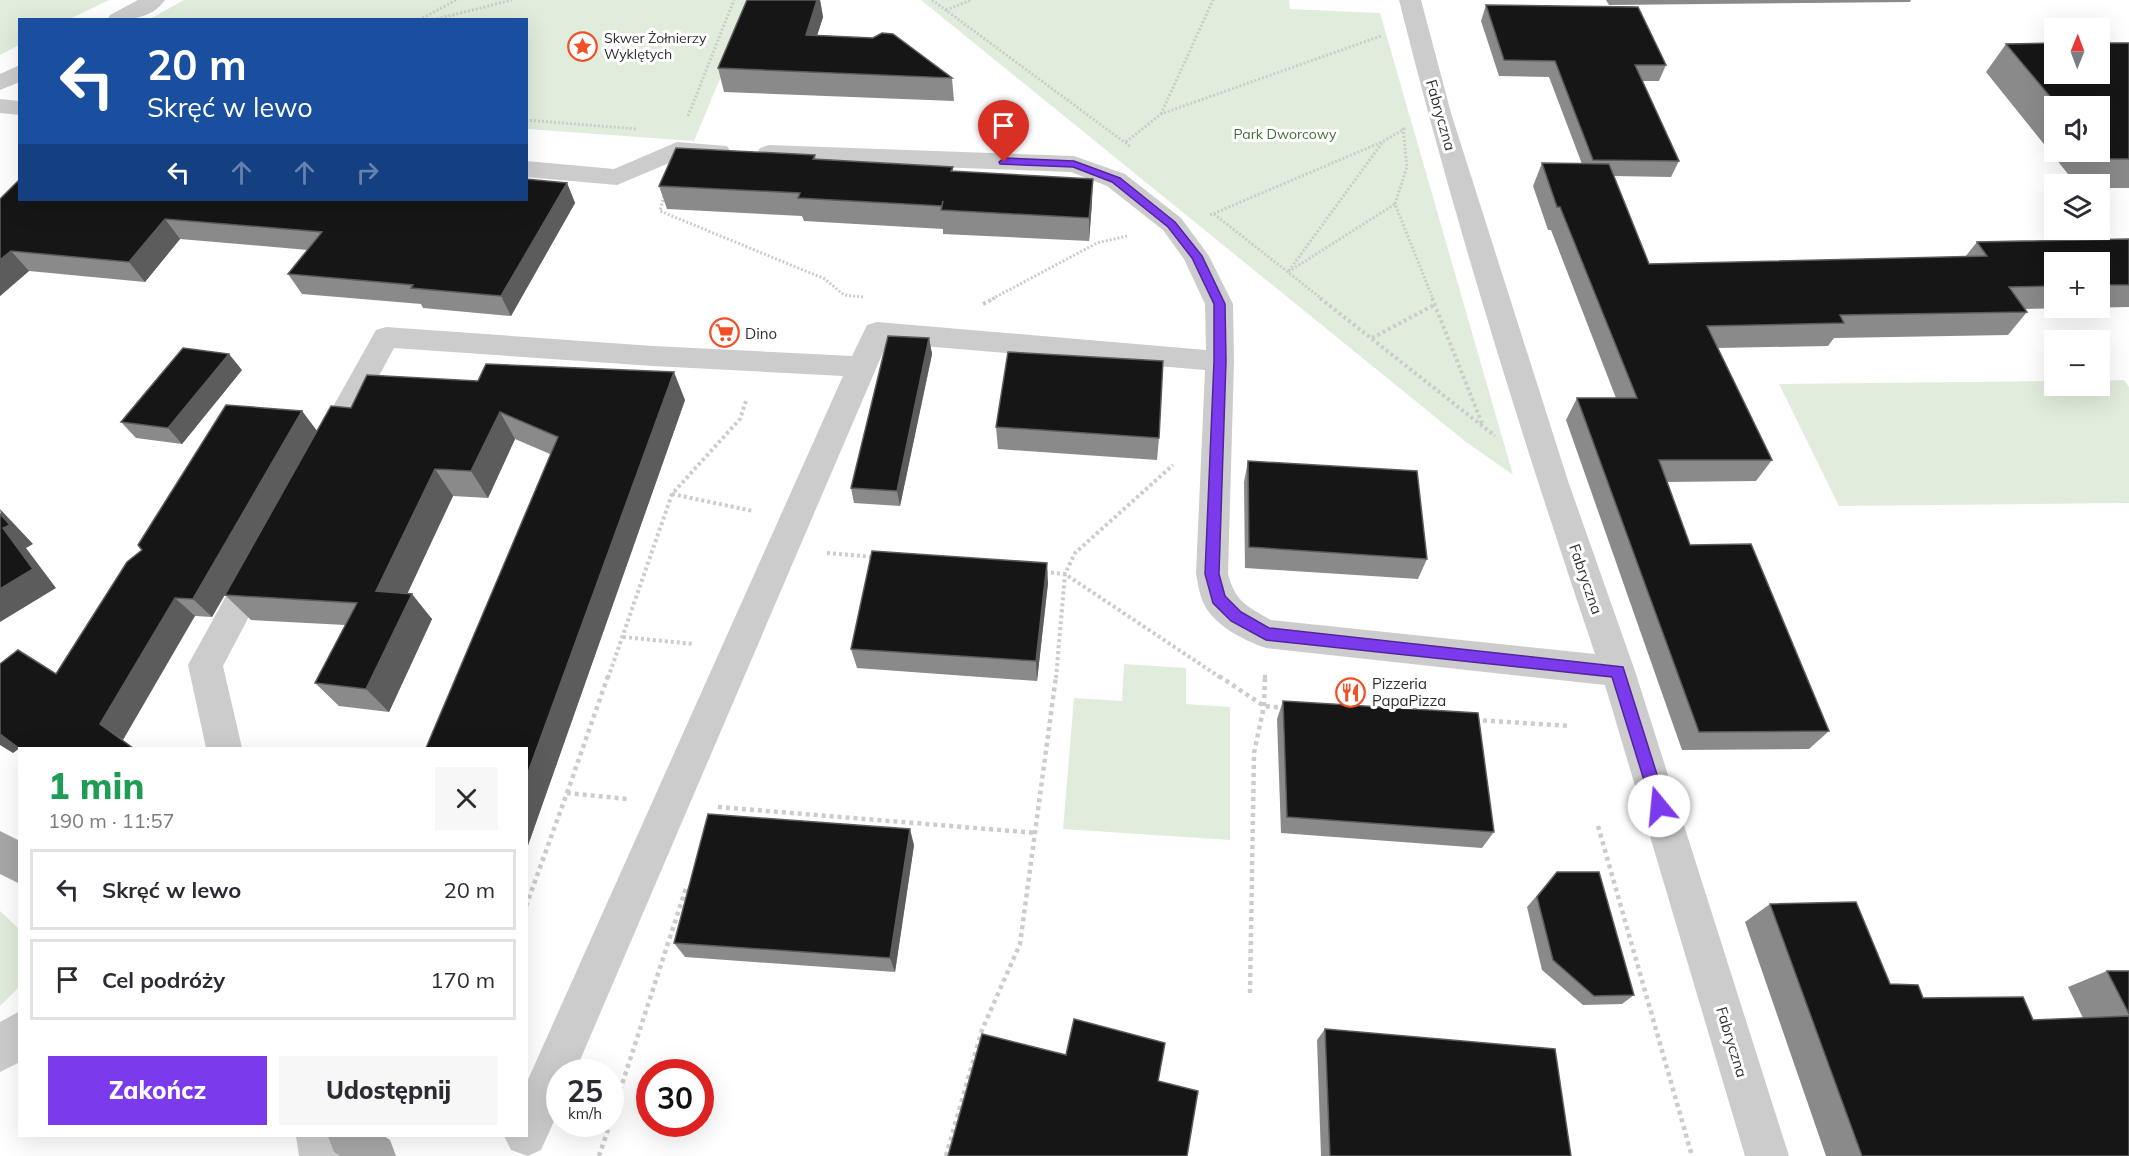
<!DOCTYPE html>
<html lang="pl">
<meta charset="utf-8">
<style>
:root{--surface:#fff;--page:#f7f7f7;--text:#2b2b33;--muted:#7c7c81;--line:#e1e1e2;--accent:#7c3aed}
body{margin:0;font-family:Mulish,sans-serif;background:var(--page);color:var(--text);height:100vh;display:flex;flex-direction:column;font-size:22px;white-space:nowrap}
*{box-sizing:border-box;margin:0}
p{font-size:20px;color:var(--muted)}
.icon{flex:none;width:33px;height:33px;fill:none;stroke:currentColor;stroke-width:2;stroke-linecap:round;stroke-linejoin:round}
.map{position:relative;flex:1;overflow:hidden}
.drawer{position:absolute;left:18px;top:747px;width:510px;height:390px;display:flex;flex-direction:column;background:var(--surface);border-radius:0px;box-shadow:0 6px 24px #0002}
.drawer>*{flex:none}
.top-card{position:absolute;left:18px;top:18px;width:510px;height:183px;border-radius:0px;box-shadow:0 6px 24px #0002;background:#1a4fa0;color:#fff;overflow:hidden}
.needle{width:39px;rotate:1deg}
.fabs{position:absolute;left:2044px;top:18px;display:grid;gap:12px}
.fabs a{display:grid;place-items:center;width:66px;height:66px;border-radius:0px;background:var(--surface);box-shadow:0 6px 24px #0002;font-size:30px}
.speed{position:absolute;left:546px;top:1059px;display:flex;gap:12px;font-size:30px;font-weight:700;text-align:center}
.speed>*{display:grid;place-content:center;width:78px;height:78px;border-radius:50%;background:var(--surface);box-shadow:0 6px 24px #0002;line-height:1}
.speed small{font-size:15px;font-weight:400}
.speed .limit{border:9px solid #d22;background:#fff;color:#111}
.pin{position:absolute;display:grid;place-items:center;width:51px;height:51px;color:#fff;margin:-62px -26px;border-radius:50% 50% 50% 0;rotate:-45deg;box-shadow:0 0 6px #0007}
.pin .icon{rotate:45deg}
.me{position:absolute;width:66px;margin:-33px;rotate:343deg;stroke-linejoin:round;filter:drop-shadow(0 0 4px #0008)}
.turn{display:flex;align-items:center;gap:21px;height:126px;padding:0 30px;font-size:27px}
.turn .icon{width:78px;height:78px;stroke-width:2.5}
.turn b{display:block;font-size:42px;line-height:51px}
.lanes{display:flex;align-items:center;height:57px;padding:0 30px;background:#0003;justify-content:center;gap:30px;direction:ltr}
.lanes .off{opacity:.35}
.round{display:grid;place-items:center;flex:none;width:63px;height:63px;border-radius:0px;background:var(--page)}
.headline{display:flex;align-items:center;justify-content:space-between;height:102px;padding:0 30px}
h1{font-size:36px;font-weight:800;line-height:45px;color:#1e9e55}
.cta{display:flex;gap:12px;margin-top:auto;padding:12px 30px}
.cta a{flex:1;height:69px;border-radius:0px;background:var(--accent);color:#fff;font-size:24px;font-weight:800;line-height:69px;text-align:center}
.cta a+a{background:var(--page);color:var(--text)}
ul{padding:0;list-style:none}
li{display:flex;align-items:center;gap:18px;height:81px;margin:0 12px 9px;padding:0 18px;border:3px solid var(--line);border-radius:0px}
li div{flex:1}
li b{display:block;font-size:22px}
li em{font-style:normal}
.map>svg:first-child{display:block}
.green{fill:#e1eddc}
.lines{fill:none;stroke-linecap:round;stroke-linejoin:round}
.path-far2{stroke:#ccc;stroke-width:3;stroke-dasharray:2 2;stroke-linecap:butt}
.path-far1{stroke:#ccc;stroke-width:4;stroke-dasharray:3 3;stroke-linecap:butt}
.path{stroke:#ccc;stroke-width:4.5;stroke-dasharray:4 4;stroke-linecap:butt}
.minor{fill:#ccc;fill-rule:evenodd}
.major{fill:#a7a7a7;fill-rule:evenodd}
.wall{fill:#8a8a8a;fill-rule:evenodd}
.shaded-wall{fill:#5c5c5c}
.building{fill:#161616;stroke:#5c5c5c;stroke-width:1.5}
.route{fill:#7c3aed;stroke:#51269a;stroke-width:1.5}
.labels{text-anchor:middle;dominant-baseline:central;stroke-width:6;stroke-linejoin:round;paint-order:stroke}
.far-poi-label{font-size:14px;fill:#2f2f2f;stroke:#fff;text-anchor:start}
.far-park-label{font-size:14px;fill:#436f39;stroke:#fff}
.street-label{font-size:15px;fill:#2f2f2f;stroke:#fff}
.poi-label{font-size:15px;fill:#2f2f2f;stroke:#fff;text-anchor:start}
</style>
<div class="map">
<svg width="2129" height="1156" viewBox="0 0 2129 1156">
<rect width="100%" height="100%" fill="#fff"/>
<!-- green -->
<g class="green">
<path d="M0,0H109L70,19L20,20L19,45L0,55Z"/>
<path d="M184,0H753L694,141L527,129L526,20H148Z"/>
<path d="M921,0H1289L1290,9L1380,13L1513,475L1466,442Z"/>
<path d="M2124,380L2129,387V503L1839,506L1779,384L2055,381V386H2100V381Z"/>
<path d="M1124,664L1186,668V704L1230,707V840L1063,829L1074,698L1122,701Z"/>
<path d="M0,911L19,929L20,986L0,1006Z"/>
</g>
<g class="lines">
<!-- path-far2 -->
<g class="path-far2">
<path d="M932,0L1131,147"/>
<path d="M946,10L971,0"/>
<path d="M419,20L456,0"/>
<path d="M433,20L512,0"/>
<path d="M1161,114L1213,0"/>
<path d="M688,116L734,0"/>
<path d="M526,120L637,129"/>
<path d="M1403,128L1407,167L1395,204L1433,299"/>
<path d="M1126,142L1161,114L1381,36"/>
<path d="M1382,143L1288,272L1395,204"/>
<path d="M664,196L660,211L825,279L844,295L863,297"/>
<path d="M1214,214L1322,299"/>
<path d="M1210,215L1382,142L1406,128"/>
<path d="M992,299L1097,243L1127,236"/>
</g>
<!-- path-far1 -->
<g class="path-far1">
<path d="M1320,298L1495,436"/>
<path d="M1432,298L1483,426"/>
<path d="M983,304L995,298"/>
<path d="M1372,338L1436,304"/>
<path d="M672,494L753,511"/>
<path d="M827,553L873,557"/>
<path d="M1045,572L1065,574L1075,553L1173,465"/>
<path d="M623,637L694,644"/>
<path d="M608,678L672,494L740,419L747,398"/>
<path d="M1056,678L1065,574L1221,678"/>
<path d="M1265,678V674"/>
</g>
<!-- path -->
<g class="path">
<path d="M1219,676L1264,706L1285,708"/>
<path d="M1475,720L1570,726"/>
<path d="M567,793L608,676"/>
<path d="M718,807L1037,833"/>
<path d="M1598,826L1692,1156"/>
<path d="M526,906L567,793L627,799"/>
<path d="M1250,993L1254,753L1264,706L1265,676"/>
<path d="M610,1121L687,885"/>
<path d="M599,1156L610,1124"/>
<path d="M946,1156L982,1030L1020,944L1056,676"/>
</g>
<!-- minor -->
<g class="minor">
<path d="M138,0H165C152,19 128,20 107,20L110,15Z"/>
<path d="M1399,0H1421L1451,113L1568,481L1635,671L1789,1156H1745L1605,685L1266,648C1243,640 1213,625 1203,602C1199,593 1198,583 1196,574L1205,370L887,343L575,1072H560V1108L541,1150L528,1156L511,1150L504,1136H526V1084L843,376L653,366L394,348L337,454L326,457L315,454L311,446L376,330L386,327L653,346L852,356L867,325L877,322L1206,350L1205,304L1184,259L1163,230L1107,186L1071,172L769,161L760,158L757,153L760,148L769,145L1074,156L1125,174L1181,218L1209,256L1233,304L1234,361L1228,574C1236,603 1247,606 1271,620L1595,654C1522,438 1454,221 1399,0Z"/>
<path d="M20,65V82L0,90V74Z"/>
<path d="M0,99L20,101V115L0,113Z"/>
<path d="M677,142L727,146L730,151L727,156L718,159L681,158L617,185L526,177V161L614,169Z"/>
<path d="M259,554L271,558L275,567L223,666L242,748H206L188,665L247,558Z"/>
<path d="M20,1011V1062L0,1072V1022Z"/>
<path d="M296,1136H340L343,1156H299Z"/>
</g>
<!-- major -->
<g class="major">
<path d="M0,831L20,841V884L0,874Z"/>
<path d="M328,1136H384L390,1140L396,1156H340L334,1152Z"/>
</g>
</g>
<!-- wall -->
<g class="wall">
<path d="M747,0H820L823,17L817,35L873,38L952,78L954,101L724,92L718,68Z"/>
<path d="M1606,0H1911L1910,2L1609,5Z"/>
<path d="M1486,5L1666,65L1659,81H1642L1679,161L1671,177L1614,176L1649,264L1965,257L1977,242L2129,239V307L2025,309L2027,312L2008,335L1834,338L1828,346L1718,348L1772,460L1756,481L1667,482L1690,545L1829,731L1809,749L1682,750L1566,420L1577,398H1616L1551,230H1548L1533,186L1542,163L1582,164L1549,77L1499,76L1481,21ZM2055,262H2100V308H2055Z"/>
<path d="M2129,43V188H2100V184H2076L1986,72L2006,44ZM2055,106H2100V152H2055Z"/>
<path d="M815,155L816,160L953,167V171L1092,202L1089,241L943,234V229L804,221L802,216L667,209L659,186Z"/>
<path d="M567,183L575,203L511,316L423,308L421,304L302,294L288,274L308,250L180,239L145,282L29,271L0,296V199Z"/>
<path d="M929,338L932,354L900,506L854,503L851,488Z"/>
<path d="M242,370L182,444L136,438L121,422Z"/>
<path d="M685,400L526,851V748L550,454L515,439L488,498L453,496L407,593L432,619L389,712L339,706L315,683L345,625L251,620L225,595L212,617L195,616L13,753L56,674L302,411L317,431L351,408Z"/>
<path d="M996,427L1159,438L1157,460L998,449Z"/>
<path d="M1248,461L1427,559L1418,579L1245,568L1244,482Z"/>
<path d="M1048,583L1037,681L857,668L851,649Z"/>
<path d="M1283,701L1494,832L1482,848L1281,833L1277,719Z"/>
<path d="M914,845L895,972L685,957L674,943Z"/>
<path d="M1557,872L1634,995L1622,1004L1583,1005L1542,970L1527,907Z"/>
<path d="M1770,904L1890,984L1923,998L2033,1020L2083,1018L2068,987L2107,971H2129V1156H1826L1745,922Z"/>
<path d="M1325,1029L1571,1156H1321L1317,1040Z"/>
</g>
<!-- shaded-wall -->
<g class="shaded-wall">
<path d="M812,0H820L823,17L810,58L806,35Z"/>
<path d="M1093,179L1092,202L1089,241V218Z"/>
<path d="M567,183L575,203L511,316L501,296Z"/>
<path d="M165,219L180,239L145,282L129,262Z"/>
<path d="M11,251L29,271L0,296V260Z"/>
<path d="M929,338L932,354L900,506L897,491Z"/>
<path d="M229,354L242,370L182,444L168,428Z"/>
<path d="M674,372L685,400L526,851V778Z"/>
<path d="M302,411L317,431L212,617L193,599Z"/>
<path d="M500,412L515,439L488,498L471,471Z"/>
<path d="M435,469L453,496L397,616L376,591Z"/>
<path d="M0,509L33,544L26,548L56,588L0,622V589L3,528Z"/>
<path d="M1047,563L1048,583L1037,681L1036,661Z"/>
<path d="M412,594L432,619L389,712L366,689Z"/>
<path d="M175,598L195,616L123,740L100,724Z"/>
<path d="M0,734L21,747L13,753L0,745Z"/>
<path d="M910,829L914,845L895,972L890,958Z"/>
</g>
<!-- building -->
<g class="building">
<path d="M747,0H817L806,35L873,38L882,33L893,34L952,78L718,68Z"/>
<path d="M1486,5L1638,7L1666,65H1635L1679,161L1593,160L1555,61L1504,60Z"/>
<path d="M2055,43V74H2100V43H2129V159H2102L2096,152H2100V106H2058L2006,44Z"/>
<path d="M676,148L815,155L813,159L953,167L951,171L1093,179L1089,218L941,210L943,201L942,206L798,198L800,193L659,186Z"/>
<path d="M1542,163L1609,164L1649,264L1987,256L1977,242L2129,239V285H2100V262H2055V286L2009,287L2027,312L1840,315L1844,323L1707,326L1772,460H1659L1690,545L1751,544L1829,731L1699,732L1577,398H1637L1560,207H1557Z"/>
<path d="M20,179V200H526V179L567,183L501,296L411,288L413,285L288,274L322,232L165,219L129,262L11,251L0,260V199Z"/>
<path d="M888,336L929,338L897,491L851,488Z"/>
<path d="M183,348L229,354L168,428L121,422Z"/>
<path d="M1008,352L1163,361L1159,438L996,427Z"/>
<path d="M486,364L674,372L526,778V748H426L558,437L500,412L471,471L435,469L376,591L412,594L366,689L315,683L357,603L225,595L331,406L351,408L367,375L478,381Z"/>
<path d="M226,405L302,411L193,599L175,598L100,724L133,748L20,749L0,734V664L18,650L56,674L127,562L142,550L138,545Z"/>
<path d="M1248,461L1417,471L1427,559L1249,547Z"/>
<path d="M0,514L10,525L3,528L33,569L0,589Z"/>
<path d="M872,551L1047,563L1036,661L851,649Z"/>
<path d="M1283,701L1478,713L1494,832L1287,817Z"/>
<path d="M708,814L910,829L890,958L674,943Z"/>
<path d="M1557,872H1599L1634,995L1594,996L1553,960L1537,897Z"/>
<path d="M1856,902L1890,984L1918,985L1923,998L2023,997L2033,1020L2129,1016V1156H1862L1770,904Z"/>
<path d="M2107,971H2129V1014Z"/>
<path d="M1074,1019L1165,1043L1158,1081L1198,1091L1187,1156H948L982,1034L1066,1055Z"/>
<path d="M1325,1029L1555,1049L1571,1156H1330Z"/>
</g>
<!-- route -->
<path class="route" d="M1004,158L1074,161L1120,178L1175,222L1202,256L1225,304L1226,361L1219,574L1225,596L1241,612L1269,628L1623,667L1667,806L1665,811L1659,813L1654,811L1652,806L1612,677L1266,640L1231,621L1213,603L1205,574L1214,361V304L1192,258L1168,227L1112,182L1073,167L1000,164L999,162Z"/>
<!-- icons -->
<defs>
<symbol id="sight-ring" viewBox="-11 -11 22 22"><circle r="9.5" fill="#fff" stroke="#f34f25" stroke-width="1.5"/><path d="M0-6L1.8-2.2L6-1.7L2.9 1.2L3.7 5.4L0 3.3L-3.7 5.4L-2.9 1.2L-6-1.7L-1.8-2.2Z" fill="#f34f25"/></symbol>
<symbol id="supermarket-ring" viewBox="-11 -11 22 22"><circle r="9.5" fill="#fff" stroke="#f34f25" stroke-width="1.5"/><path d="M-6-5.5h2.5l.6 2H6L4.5 2H-2.5L-4.4-4H-6ZM-1.5 3.2a1.3 1.3 0 1 0 .1 0ZM3 3.2a1.3 1.3 0 1 0 .1 0Z" fill="#f34f25"/></symbol>
<symbol id="restaurant-ring" viewBox="-11 -11 22 22"><circle r="9.5" fill="#fff" stroke="#f34f25" stroke-width="1.5"/><path d="M-5-6h1v4h1v-4h1v4h1v-4h1v5L-1.5 .5V6h-2V.5L-5-1ZM5-6V6H3V1.5H1.5Q1.5-4 5-6Z" fill="#f34f25"/></symbol>
</defs>
<g fill-rule="evenodd">
<use href="#sight-ring" x="566" y="30" width="33" height="33"/>
<use href="#supermarket-ring" x="708" y="316" width="33" height="33"/>
<use href="#restaurant-ring" x="1334" y="676" width="33" height="33"/>
</g>
<g class="labels">
<!-- far-poi labels -->
<g class="far-poi-label">
<text x="604" y="38">Skwer Żołnierzy<tspan x="604" dy="16">Wyklętych</tspan></text>
</g>
<!-- far-park labels -->
<g class="far-park-label">
<text x="1285" y="134">Park Dworcowy</text>
</g>
<!-- street labels -->
<g class="street-label">
<text transform="translate(1441 115) rotate(74)">Fabryczna</text>
<text transform="translate(1586 579) rotate(71)">Fabryczna</text>
<text transform="translate(1732 1042) rotate(73)">Fabryczna</text>
</g>
<!-- poi labels -->
<g class="poi-label">
<text x="745" y="333">Dino</text>
<text x="1372" y="683">Pizzeria<tspan x="1372" dy="17">PapaPizza</tspan></text>
</g>
</g>
</svg>
<div class="fabs">
<a><svg class="needle" viewBox="-14 -14 28 28"><path d="M0-13l5 13h-10z" fill="#e53935"/><path d="M0 13l5-13h-10z" fill="#7c7c81"/></svg></a>
<a><svg class="icon" aria-label="sound" viewBox="0 0 24 24"><path d="M4 9h4l5-4v14l-5-4H4zM17 9q2 3 0 6"/></svg></a>
<a><svg class="icon" aria-label="layers" viewBox="0 0 24 24"><path d="M12 4l9 5-9 5-9-5zM3 14l9 5 9-5"/></svg></a>
<a>+</a>
<a>−</a>
</div>
<div class="speed"><div>25<small>km/h</small></div><div class="limit">30</div></div>
<div class="pin" style="left:1004px;top:162px;background:#d93025"><svg class="icon" aria-label="arrive" viewBox="0 0 24 24"><path d="M6 21V4h12l-3 4 3 4H6"/></svg></div>
<svg class="me" style="left:1659px;top:806px" viewBox="-20 -20 40 40"><circle r="19" fill="#fff"/><path d="M0-13L10 11 0 6-10 11z" fill="#7c3aed"/></svg>
<div class="top-card">
<div class="turn"><svg class="icon" aria-label="left" viewBox="0 0 24 24"><path d="M17 20v-9H6M10 6l-5 5 5 5"/></svg><div><b>20 m</b>Skręć w lewo</div></div>
<div class="lanes"><svg class="icon" aria-label="left" viewBox="0 0 24 24"><path d="M17 20v-9H6M10 6l-5 5 5 5"/></svg><svg class="icon off" aria-label="ahead" viewBox="0 0 24 24"><path d="M12 20V5M6 11l6-6 6 6"/></svg><svg class="icon off" aria-label="ahead" viewBox="0 0 24 24"><path d="M12 20V5M6 11l6-6 6 6"/></svg><svg class="icon off" aria-label="right" viewBox="0 0 24 24"><path d="M7 20v-9h11M14 6l5 5-5 5"/></svg></div>
</div>
<section class="drawer">
<div class="headline"><div><h1>1 min</h1><p>190 m · 11:57</p></div><a class="round"><svg class="icon" aria-label="close" viewBox="0 0 24 24"><path d="M6 6l12 12M18 6L6 18"/></svg></a></div>
<ul>
<li><svg class="icon" aria-label="left" viewBox="0 0 24 24"><path d="M17 20v-9H6M10 6l-5 5 5 5"/></svg><div><b>Skręć w lewo</b></div><em>20 m</em></li>
<li><svg class="icon" aria-label="arrive" viewBox="0 0 24 24"><path d="M6 21V4h12l-3 4 3 4H6"/></svg><div><b>Cel podróży</b></div><em>170 m</em></li>
</ul>
<div class="cta"><a>Zakończ</a><a>Udostępnij</a></div>
</section>
</div>
